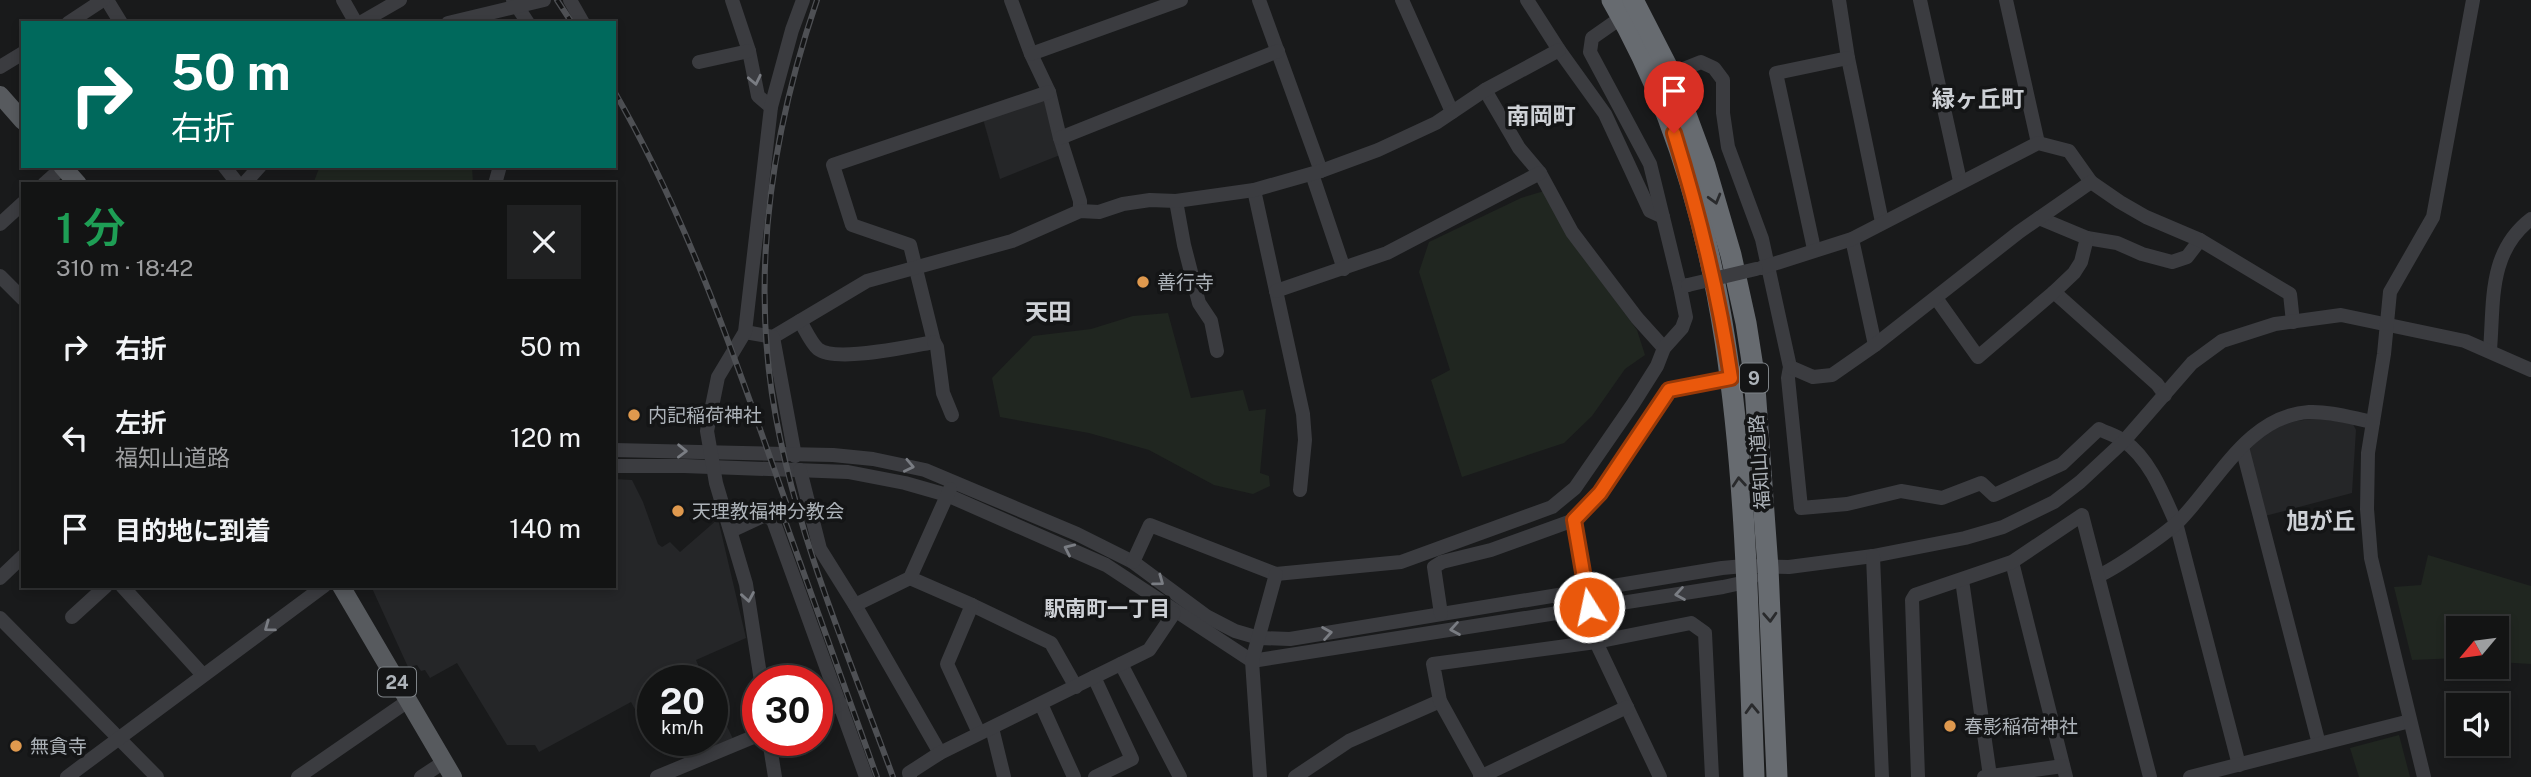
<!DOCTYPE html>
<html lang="ja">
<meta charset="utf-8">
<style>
:root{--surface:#131414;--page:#202122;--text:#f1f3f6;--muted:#9d9ea0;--line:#323334}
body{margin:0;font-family:"Public Sans","Noto Sans JP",sans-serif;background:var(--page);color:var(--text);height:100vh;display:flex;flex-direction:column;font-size:26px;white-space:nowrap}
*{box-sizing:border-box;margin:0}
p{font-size:23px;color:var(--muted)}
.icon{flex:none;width:38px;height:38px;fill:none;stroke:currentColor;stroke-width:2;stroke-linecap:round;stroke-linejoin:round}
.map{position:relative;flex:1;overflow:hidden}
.details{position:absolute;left:21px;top:182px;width:595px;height:406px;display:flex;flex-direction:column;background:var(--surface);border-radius:0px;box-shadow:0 4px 10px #0003,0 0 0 2px var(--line)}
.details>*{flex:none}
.top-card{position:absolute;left:21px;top:21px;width:595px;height:147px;border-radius:0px;box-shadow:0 4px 10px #0003,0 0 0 2px var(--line);background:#00695c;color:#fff;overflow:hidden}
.needle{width:46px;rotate:241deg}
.controls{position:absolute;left:2446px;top:616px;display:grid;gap:14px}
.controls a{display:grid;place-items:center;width:63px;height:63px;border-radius:0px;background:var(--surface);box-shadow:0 4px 10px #0003,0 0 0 2px var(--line);font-size:35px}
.speed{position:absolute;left:637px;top:665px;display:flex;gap:14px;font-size:35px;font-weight:700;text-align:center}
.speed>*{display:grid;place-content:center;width:91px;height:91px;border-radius:50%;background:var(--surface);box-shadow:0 4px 10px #0003,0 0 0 2px var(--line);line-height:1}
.speed small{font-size:18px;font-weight:400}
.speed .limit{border:10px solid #d22;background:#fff;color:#111}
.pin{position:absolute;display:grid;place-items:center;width:60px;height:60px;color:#fff;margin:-72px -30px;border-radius:50% 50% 50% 0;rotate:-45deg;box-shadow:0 0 7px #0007}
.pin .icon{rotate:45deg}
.me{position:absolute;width:77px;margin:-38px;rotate:350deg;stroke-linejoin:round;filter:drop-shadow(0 0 5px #0008)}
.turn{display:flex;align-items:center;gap:24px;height:147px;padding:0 35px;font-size:32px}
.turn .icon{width:91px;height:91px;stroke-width:2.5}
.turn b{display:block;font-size:49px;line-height:60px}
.round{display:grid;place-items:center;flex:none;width:74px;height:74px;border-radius:0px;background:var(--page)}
.overview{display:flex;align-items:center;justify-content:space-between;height:119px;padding:0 35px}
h1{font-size:42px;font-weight:600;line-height:52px;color:#1e9e55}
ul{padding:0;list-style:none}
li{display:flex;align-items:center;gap:21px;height:91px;padding:0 35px}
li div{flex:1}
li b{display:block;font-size:26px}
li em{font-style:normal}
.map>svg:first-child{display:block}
.built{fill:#252628}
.green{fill:#202620}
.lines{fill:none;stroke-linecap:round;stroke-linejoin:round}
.minor{stroke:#3b3c40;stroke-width:14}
.major{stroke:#575a5e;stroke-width:18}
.highway{stroke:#676b70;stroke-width:21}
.rail-casing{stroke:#4e5054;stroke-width:6}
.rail{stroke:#141516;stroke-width:3.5;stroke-dasharray:10;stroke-linecap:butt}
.minor-bridge{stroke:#3b3c40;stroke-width:14}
.oneway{stroke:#7a7d83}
.oneway2{stroke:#292a2c}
.route-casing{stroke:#983908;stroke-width:18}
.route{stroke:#ea580c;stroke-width:12}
.poi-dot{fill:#df994e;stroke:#141516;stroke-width:2.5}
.labels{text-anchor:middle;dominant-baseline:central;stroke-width:7;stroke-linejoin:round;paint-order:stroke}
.shield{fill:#141516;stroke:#7f8488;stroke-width:2}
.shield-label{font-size:18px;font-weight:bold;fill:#adb3b9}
.poi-label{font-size:19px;fill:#adb3b9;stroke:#141516;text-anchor:start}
.street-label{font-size:19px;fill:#adb3b9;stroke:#141516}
.neighbourhood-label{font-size:21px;font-weight:bold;fill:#ced1d6;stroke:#141516}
.quarter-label{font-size:23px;font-weight:bold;fill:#ced1d6;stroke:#141516}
</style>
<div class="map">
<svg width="2531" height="777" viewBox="0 0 2531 777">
<rect width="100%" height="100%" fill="#191a1b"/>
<!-- built -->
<g class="built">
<path d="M1045,100L1060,155L1000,179L983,119Z"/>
<path d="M2319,418L2353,424L2356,430L2352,493L2265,516L2249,450L2260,437L2289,422Z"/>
<path d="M614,479L632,480L643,502L658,544L662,547L670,542L680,552L718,519L746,638L696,660L705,681H653V723L646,707L636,711L631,702L539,752L535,745H507L457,663L430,678L425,670L421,671L417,665L408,667L371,586H614Z"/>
<path d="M712,695L734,741L688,758L681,740H712Z"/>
</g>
<!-- green -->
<g class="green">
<path d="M320,166H472L473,184H313Z"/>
<path d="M1544,191L1573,243L1637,330L1645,355L1625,369L1592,416L1564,443L1462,477L1431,380L1450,370L1419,272L1429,242L1521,198Z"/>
<path d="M1168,313L1191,398L1243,390L1249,411L1266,409L1260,473L1269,476L1270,486L1253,494L1214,485L1149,450L1089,433L1000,417L992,378L1033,336L1091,329L1133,316Z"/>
<path d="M2428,555L2531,586V664L2497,662V628H2459V658L2412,660L2394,587L2421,585Z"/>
<path d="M2399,735L2410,777H2359L2350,748Z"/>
</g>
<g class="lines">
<!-- minor -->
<g class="minor">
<path d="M107,0L121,23"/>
<path d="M343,0L356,23"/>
<path d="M513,0L528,23"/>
<path d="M570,0L583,23"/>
<path d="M732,0L749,51L758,96L771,107"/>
<path d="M1011,0L1031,54L1049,92L1060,138L1080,201V211"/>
<path d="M1259,0L1321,171"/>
<path d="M1402,0L1452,112"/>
<path d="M1527,0L1559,50L1605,114L1650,211L1663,217"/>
<path d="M1839,0L1848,58L1882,222"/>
<path d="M1920,0L1960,181"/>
<path d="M2006,0L2038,143"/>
<path d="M1622,17L1592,38L1590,52L1650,164L1680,287L1688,285"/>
<path d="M68,23L103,0"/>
<path d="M360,23L400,0"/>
<path d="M448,23L544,0"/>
<path d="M1031,54L1181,0"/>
<path d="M699,62L749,51"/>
<path d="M0,67L23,53"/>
<path d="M1671,74L1701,62L1714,68L1723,80V113L1728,147L1762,239L1790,367L1788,378L1801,508L1847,504L1901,491L1942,498L1981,483L1994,495L2062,464L2099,429C2107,433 2117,436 2124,441C2150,459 2164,496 2176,523L2239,765"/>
<path d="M1485,90L1519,148L1540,173L1572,232L1637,318L1664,348"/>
<path d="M1060,138L1278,51"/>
<path d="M224,166L238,184"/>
<path d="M1312,174L1344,269"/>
<path d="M44,184L63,167"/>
<path d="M244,184L260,166"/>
<path d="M495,184L500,166"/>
<path d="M1254,190L1303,414L1305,440L1300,490"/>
<path d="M1176,201L1184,245L1199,303L1211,321L1217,351"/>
<path d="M0,224L23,203"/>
<path d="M2087,238L2117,243L2142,254L2172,262L2187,257L2200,240"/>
<path d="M1852,239L1875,345"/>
<path d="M1814,249L1776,73L1848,58"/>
<path d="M1761,268L1852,239L2038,143L2069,151L2091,182"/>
<path d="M0,276L23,299"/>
<path d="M1276,291L1387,253L1540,173"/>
<path d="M2054,292L2157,384L2165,395"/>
<path d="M1936,298L1978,357L2054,292L2074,273L2081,262L2087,238L2039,218"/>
<path d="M800,321C805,329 811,343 818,349C836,363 911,346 934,342L910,245L852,225L833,165L1049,92"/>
<path d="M745,332L773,337L867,281L1012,241L1080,211L1099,212L1123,204L1150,200L1176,201L1254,190L1321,171L1378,150L1436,123L1485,90L1559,50"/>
<path d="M773,337L795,456"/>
<path d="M934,342L937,347L943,393L952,415"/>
<path d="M2490,350C2494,301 2488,252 2531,219"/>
<path d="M1790,367L1813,377L1832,375L1875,345L2019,232L2091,182L2120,202L2146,217L2200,240L2290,294L2293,322"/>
<path d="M2242,447L2319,744"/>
<path d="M614,450L833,455L873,459L925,470L1077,534L1133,562L1206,616L1235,631L1259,638L1290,639L1722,568L1744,566L1789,567L1873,556L1965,538L2003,527L2054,502L2080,482L2124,441L2192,363L2222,341L2275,324L2341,315L2465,341L2531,370"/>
<path d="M614,466H684L848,472L905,483L947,495L1106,565L1252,661L1723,587L1746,582L1752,578"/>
<path d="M800,470L820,549L855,605L940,753"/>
<path d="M731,531L765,515L773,520L866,777"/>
<path d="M1873,556L1882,777"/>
<path d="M1133,562L1150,525L1276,574L1401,562L1552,507L1575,488L1633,404L1657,366L1664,348L1682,328L1686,317L1680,287"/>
<path d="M2012,562L2066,777"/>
<path d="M2098,576C2115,569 2164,535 2178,522C2217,483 2247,416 2309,412C2330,411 2352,418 2373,422"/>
<path d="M0,578L23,556"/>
<path d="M910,578L972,605L1051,643L1076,687"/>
<path d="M1962,580L1990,776"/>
<path d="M122,586L203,675"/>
<path d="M1588,600L1574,520L1600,493L1669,390L1731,378"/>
<path d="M855,605L910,578L950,489"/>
<path d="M972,605L947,664L979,733"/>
<path d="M1441,614L1434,567L1442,562L1491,550L1574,520"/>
<path d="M72,617L106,586"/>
<path d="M0,618L157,777"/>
<path d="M1596,642L1660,777"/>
<path d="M1121,664L1180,777"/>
<path d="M1094,677L1132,759L1095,777"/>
<path d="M761,681L746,584L716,483L707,431L718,377L745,332L771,107L792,30L803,0"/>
<path d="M1041,704L1074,777"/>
<path d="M817,713L841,704"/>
<path d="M992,728L1004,777"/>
<path d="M769,740L775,777"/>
<path d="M67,777L324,586"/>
<path d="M298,777L408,701"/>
<path d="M421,777L444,762"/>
<path d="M657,777L758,735"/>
<path d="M910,777L909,773L940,753L1149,650L1174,613"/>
<path d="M1260,777L1252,661L1276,574"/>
<path d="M1295,777L1349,741L1440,701"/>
<path d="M1480,777L1627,707"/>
<path d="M1482,777L1440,701L1433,664L1596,642L1691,623L1705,633L1712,777"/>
<path d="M1918,777L1912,600L1915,595L2012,562L2082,515L2150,777"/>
<path d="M1984,777L2063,766"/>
<path d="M2190,777L2410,721"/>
<path d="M2424,777L2371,558L2367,509L2368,453L2384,354L2390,292L2433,217L2473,0"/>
</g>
<!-- major -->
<g class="major">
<path d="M0,95L23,121"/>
<path d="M62,166L78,184"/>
<path d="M341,586L453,777"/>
</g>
<!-- highway -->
<g class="highway">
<path d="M1612,0C1748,232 1744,516 1754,777"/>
<path d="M1633,0L1671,74L1705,166L1731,255L1746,323L1754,374L1768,568L1777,777"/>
</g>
<defs>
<g id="rail">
<path d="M557,0L572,23"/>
<path d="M817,0C771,134 750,278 776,418C799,542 850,659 893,777"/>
<path d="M614,91C691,224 739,370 790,514"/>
<path d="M779,504L877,777"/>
</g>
</defs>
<!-- rail casing -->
<use href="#rail" class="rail-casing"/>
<!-- rail -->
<use href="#rail" class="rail"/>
<!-- minor-bridge -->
<path class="minor-bridge" d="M1688,285L1756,269"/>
</g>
<!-- one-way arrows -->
<defs><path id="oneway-chevron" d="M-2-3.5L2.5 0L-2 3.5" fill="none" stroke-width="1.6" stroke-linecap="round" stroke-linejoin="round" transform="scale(1.75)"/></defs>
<g class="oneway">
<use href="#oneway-chevron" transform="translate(755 80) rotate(78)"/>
<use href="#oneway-chevron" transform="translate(682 451) rotate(1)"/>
<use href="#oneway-chevron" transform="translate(909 466) rotate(12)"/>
<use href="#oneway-chevron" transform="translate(1069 549) rotate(-155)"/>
<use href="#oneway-chevron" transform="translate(1159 581) rotate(36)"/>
<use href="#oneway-chevron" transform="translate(1680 594) rotate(171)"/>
<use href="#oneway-chevron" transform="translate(748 597) rotate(80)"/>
<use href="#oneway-chevron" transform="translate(269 627) rotate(144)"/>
<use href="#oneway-chevron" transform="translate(1455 629) rotate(171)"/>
<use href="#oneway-chevron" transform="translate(1327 633) rotate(-9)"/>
</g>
<g class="oneway2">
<use href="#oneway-chevron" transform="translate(1715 199) rotate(74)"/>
<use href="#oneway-chevron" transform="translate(1739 482) rotate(-95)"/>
<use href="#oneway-chevron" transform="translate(1770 617) rotate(87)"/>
<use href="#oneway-chevron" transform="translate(1752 709) rotate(-92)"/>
</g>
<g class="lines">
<defs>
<path id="route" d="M1589,607L1574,520L1600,493L1669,390L1731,378C1719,295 1699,214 1674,133"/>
</defs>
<!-- route casing -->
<use href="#route" class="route-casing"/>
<!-- route -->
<use href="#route" class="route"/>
</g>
<!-- markers -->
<g class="poi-dot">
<circle cx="1143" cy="282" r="7"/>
<circle cx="634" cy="415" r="7"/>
<circle cx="678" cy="511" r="7"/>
<circle cx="1950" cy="726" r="7"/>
<circle cx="16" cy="746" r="7"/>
</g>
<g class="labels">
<!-- shield labels -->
<g class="shield">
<rect x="1740" y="363.5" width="28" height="29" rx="5"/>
<rect x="378" y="667.5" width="38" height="29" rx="5"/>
</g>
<g class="shield-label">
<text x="1754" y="378">9</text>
<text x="397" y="682">24</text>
</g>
<!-- poi labels -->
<g class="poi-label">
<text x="1157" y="282">善行寺</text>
<text x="648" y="415">内記稲荷神社</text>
<text x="692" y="511">天理教福神分教会</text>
<text x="1964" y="726">春影稲荷神社</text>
<text x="30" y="746">無貪寺</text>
</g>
<!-- street labels -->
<g class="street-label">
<text transform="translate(1759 462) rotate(-94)">福知山道路</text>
</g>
<!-- neighbourhood labels -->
<g class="neighbourhood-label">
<text x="1107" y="608">駅南町一丁目</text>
</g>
<!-- quarter labels -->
<g class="quarter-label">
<text x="1978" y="98">緑ヶ丘町</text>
<text x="1541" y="115">南岡町</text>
<text x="1048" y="311">天田</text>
<text x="2321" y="520">旭が丘</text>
</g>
</g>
</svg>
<div class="controls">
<a><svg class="needle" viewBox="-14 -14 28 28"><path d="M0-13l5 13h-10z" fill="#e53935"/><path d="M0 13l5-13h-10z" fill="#9d9ea0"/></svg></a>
<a><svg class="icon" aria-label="sound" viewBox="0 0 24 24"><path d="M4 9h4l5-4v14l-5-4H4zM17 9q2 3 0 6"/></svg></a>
</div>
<div class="speed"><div>20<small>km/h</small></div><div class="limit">30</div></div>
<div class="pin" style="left:1674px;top:133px;background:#d93025"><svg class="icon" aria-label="arrive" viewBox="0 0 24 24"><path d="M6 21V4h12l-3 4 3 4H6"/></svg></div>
<svg class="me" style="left:1589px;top:607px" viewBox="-20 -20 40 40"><circle r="17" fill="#ea580c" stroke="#fff" stroke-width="3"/><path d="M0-11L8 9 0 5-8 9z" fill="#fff"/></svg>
<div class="top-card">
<div class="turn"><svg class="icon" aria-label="right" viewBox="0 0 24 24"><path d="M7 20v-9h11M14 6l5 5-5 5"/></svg><div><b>50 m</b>右折</div></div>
</div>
<section class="details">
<div class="overview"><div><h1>1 分</h1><p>310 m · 18:42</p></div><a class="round"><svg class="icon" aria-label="close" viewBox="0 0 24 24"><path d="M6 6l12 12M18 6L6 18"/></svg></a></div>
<ul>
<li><svg class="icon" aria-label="right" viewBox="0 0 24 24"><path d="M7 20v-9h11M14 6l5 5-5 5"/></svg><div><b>右折</b></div><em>50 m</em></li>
<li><svg class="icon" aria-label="left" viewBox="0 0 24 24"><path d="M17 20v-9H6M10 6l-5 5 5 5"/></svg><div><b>左折</b><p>福知山道路</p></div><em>120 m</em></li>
<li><svg class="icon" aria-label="arrive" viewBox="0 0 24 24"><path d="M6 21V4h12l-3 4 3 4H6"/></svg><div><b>目的地に到着</b></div><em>140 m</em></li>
</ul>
</section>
</div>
